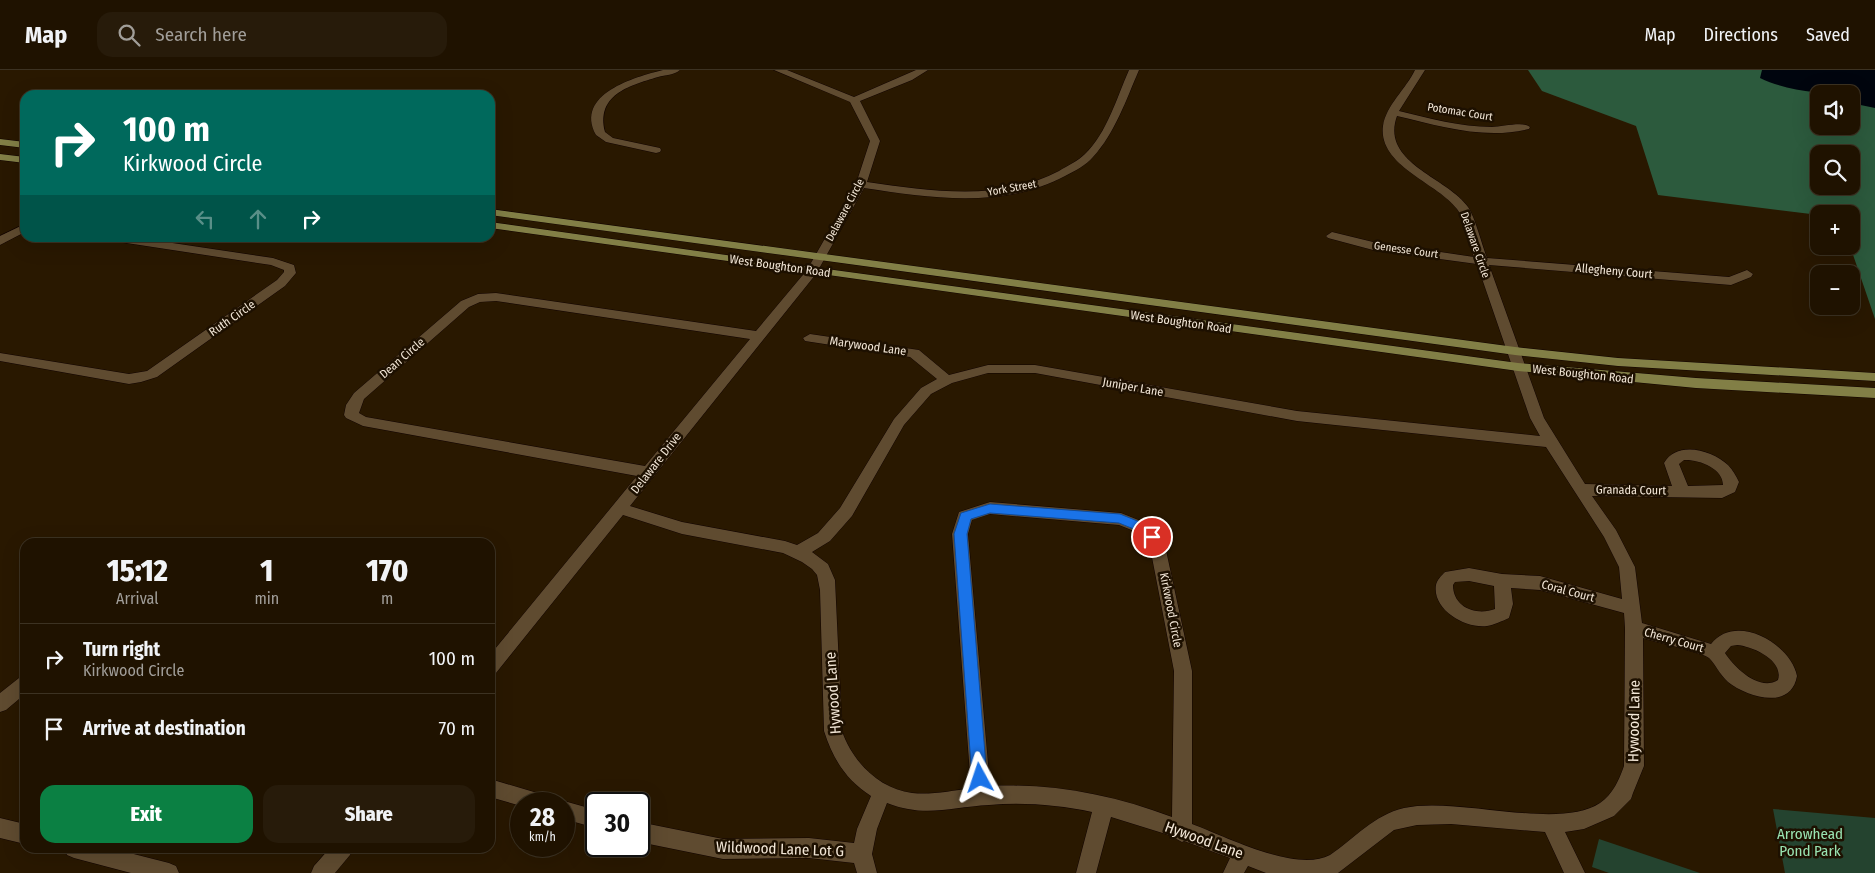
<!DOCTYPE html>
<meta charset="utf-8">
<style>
:root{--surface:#1f1200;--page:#271b0a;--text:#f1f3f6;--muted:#a19e99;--line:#3c3222;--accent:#0b8043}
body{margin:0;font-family:"Fira Sans Condensed",sans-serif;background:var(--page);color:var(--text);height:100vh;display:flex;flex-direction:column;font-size:19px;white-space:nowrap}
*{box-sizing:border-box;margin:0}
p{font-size:16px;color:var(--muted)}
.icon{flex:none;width:28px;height:28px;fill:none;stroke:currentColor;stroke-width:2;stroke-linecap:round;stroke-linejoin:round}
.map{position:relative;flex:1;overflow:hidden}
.details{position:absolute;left:20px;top:468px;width:475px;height:315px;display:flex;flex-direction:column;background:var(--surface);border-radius:15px;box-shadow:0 5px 20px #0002,0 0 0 1px var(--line)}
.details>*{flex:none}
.banner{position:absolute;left:20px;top:20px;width:475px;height:152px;border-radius:15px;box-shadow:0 5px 20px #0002,0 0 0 1px var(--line);background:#00695c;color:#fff;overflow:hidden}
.buttons{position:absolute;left:1810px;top:15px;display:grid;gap:10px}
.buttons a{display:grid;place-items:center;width:50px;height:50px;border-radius:10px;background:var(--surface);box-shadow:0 5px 20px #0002,0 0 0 1px var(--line);font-size:25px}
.speed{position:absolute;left:510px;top:722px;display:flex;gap:10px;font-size:25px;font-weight:700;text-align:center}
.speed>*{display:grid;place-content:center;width:65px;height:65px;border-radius:50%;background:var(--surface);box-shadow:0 5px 20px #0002,0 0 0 1px var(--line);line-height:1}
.speed small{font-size:12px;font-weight:400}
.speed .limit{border:2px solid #111;border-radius:8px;background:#fff;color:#111}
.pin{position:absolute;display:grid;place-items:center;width:42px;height:42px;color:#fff;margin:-21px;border:2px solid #fff;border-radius:50%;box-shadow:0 1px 5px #0007}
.me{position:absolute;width:55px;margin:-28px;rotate:355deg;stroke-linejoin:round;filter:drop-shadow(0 0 4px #0008)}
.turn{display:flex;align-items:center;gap:18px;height:105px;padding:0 20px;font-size:22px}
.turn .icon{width:65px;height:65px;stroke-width:2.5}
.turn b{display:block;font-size:35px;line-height:42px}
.lanes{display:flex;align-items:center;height:48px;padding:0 20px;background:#0003;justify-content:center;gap:25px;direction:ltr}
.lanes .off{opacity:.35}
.eta{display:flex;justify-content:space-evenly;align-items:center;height:85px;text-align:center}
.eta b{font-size:30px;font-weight:800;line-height:35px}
.primary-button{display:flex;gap:10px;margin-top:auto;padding:10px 20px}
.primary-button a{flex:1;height:58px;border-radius:15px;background:var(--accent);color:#fff;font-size:20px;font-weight:800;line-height:58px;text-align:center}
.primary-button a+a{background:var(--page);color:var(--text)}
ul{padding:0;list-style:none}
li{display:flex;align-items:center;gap:15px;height:70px;padding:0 20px;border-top:1px solid var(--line)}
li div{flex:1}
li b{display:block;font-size:19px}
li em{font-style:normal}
header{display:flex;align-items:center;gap:30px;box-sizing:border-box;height:70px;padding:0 25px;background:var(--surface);border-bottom:1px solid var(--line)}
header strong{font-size:24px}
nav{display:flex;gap:28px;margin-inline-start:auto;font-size:18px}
.search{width:350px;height:45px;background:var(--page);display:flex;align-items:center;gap:12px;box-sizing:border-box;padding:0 18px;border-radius:15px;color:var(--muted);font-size:19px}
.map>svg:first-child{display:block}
.green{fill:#24432f}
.forest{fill:#2c5a3d;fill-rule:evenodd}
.water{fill:#00050e}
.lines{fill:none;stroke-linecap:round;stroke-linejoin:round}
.minor-casing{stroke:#110300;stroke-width:1}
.major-casing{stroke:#110300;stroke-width:1}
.minor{fill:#5f4b30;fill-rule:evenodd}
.major{fill:#827f46;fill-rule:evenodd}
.route{fill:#1a73e8;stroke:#114b97}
.labels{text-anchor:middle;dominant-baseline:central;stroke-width:5;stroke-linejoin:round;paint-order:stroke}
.far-street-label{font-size:11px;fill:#f2e6d6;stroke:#1d1000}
.street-label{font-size:12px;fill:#f2e6d6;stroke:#1d1000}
.near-street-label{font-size:15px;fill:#f2e6d6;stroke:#1d1000}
.near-park-label{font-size:15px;fill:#99e3b1;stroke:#1d1000}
</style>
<header>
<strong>Map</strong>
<div class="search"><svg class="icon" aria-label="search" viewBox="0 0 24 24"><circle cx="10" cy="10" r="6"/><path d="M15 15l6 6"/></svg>Search here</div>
<nav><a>Map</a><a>Directions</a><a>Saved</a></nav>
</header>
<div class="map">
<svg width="1875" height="803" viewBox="0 0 1875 803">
<rect width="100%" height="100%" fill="#291800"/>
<!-- green -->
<g class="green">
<path d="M1773,739L1875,748V803H1785Z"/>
<path d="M1599,769L1700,803H1609L1592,797Z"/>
</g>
<!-- forest -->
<path class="forest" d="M1528,0H1875V249L1850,176H1851V144L1819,145L1658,125L1636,56L1542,21ZM1819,24H1851V56H1819ZM1819,84H1851V116H1819Z"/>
<!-- water -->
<path class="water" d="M1762,0H1875V38L1851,33V24C1822,24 1787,21 1760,8Z"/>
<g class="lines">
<defs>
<g id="minor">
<path d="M663,0H680C674,5 665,5 658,7C628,16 596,25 605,62L613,68L660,78L661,80L660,82L656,83L606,72L596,65C574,24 635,7 663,0Z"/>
<path d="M774,0H787L854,27L916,0H928L912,10L860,31L880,71L867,112C931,121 1000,132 1059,101C1067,96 1078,91 1085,84C1107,63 1117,27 1129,0H1139C1126,30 1115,63 1093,87C1086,95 1075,101 1065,106C1003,139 931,128 864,118L816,204L630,436L682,452L785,471L797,475L818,463L840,438L894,349L921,318L937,309L910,287L805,271L803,268L810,264L919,280L949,305L988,295H1035L1297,341L1540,366L1530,348L1477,194L1373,180L1328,168L1326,166L1332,162L1373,172L1474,187C1470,176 1464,147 1457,139C1438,113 1378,96 1383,56C1386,35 1406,19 1415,0H1425L1399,41C1429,48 1460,57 1492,57C1502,57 1523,51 1530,57L1529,59C1484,70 1440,56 1397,46C1380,93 1447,107 1468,137C1475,147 1482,175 1487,188L1729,207L1747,200L1753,204L1751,207L1731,215L1489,195L1544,348L1585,414L1672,416L1664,393C1677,370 1712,380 1728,395C1733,400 1736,406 1739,412L1735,422L1722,428L1592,426L1616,460L1635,497L1642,553L1711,574C1736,542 1791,574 1797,606C1791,641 1747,627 1728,612C1720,605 1714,592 1709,588C1704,583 1653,571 1643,568L1644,696L1633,723L1631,729L1614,746L1584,759L1565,762L1585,803H1564L1545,762L1451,754L1417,755L1394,760L1338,803H1266L1248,796L1244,803H1223L1230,788L1184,771L1182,772L1169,765L1111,747L1096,803H1076L1092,742C1059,735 1023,732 989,735C951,737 925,748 887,733L877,759L872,784L877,803H857L854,793L809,788L723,789L639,772V752L723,769L809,768L854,773L857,759L871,726C846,710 833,689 824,661L820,520L817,505L812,499L802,492L783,483L682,464L623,445L496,603L490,606V585L637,406L363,356L346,348L344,345L346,335L354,323L461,231L478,224L496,223L756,261L807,200L856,114L870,71L850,32ZM496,231L750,269L645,396L366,347L359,343L364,329L469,237L480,232ZM988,303H1035L1297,351L1546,377L1604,467L1619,497L1622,529L1540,506L1502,504L1469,498L1445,502C1441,506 1437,510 1436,515C1432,540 1466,559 1487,556C1494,555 1502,551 1509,548L1513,534L1511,518L1540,520L1624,543L1625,558L1624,696C1619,710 1613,724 1600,733C1558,761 1457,726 1404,738C1374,745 1355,768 1330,785C1296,803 1227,767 1192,754V601L1164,471L1151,455L1121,443L990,432L959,442L952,464L971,718C952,721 931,725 912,723C879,719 852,691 842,661L835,510L828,494L812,482L830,471L852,446L904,355L931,324L952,313ZM1684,390C1698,389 1723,398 1723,415L1688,416L1679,394ZM990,444L1119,455L1139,463L1150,477L1174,601L1172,747C1113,725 1053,713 990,716L968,464L972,450ZM1469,511L1494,516L1495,539C1477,546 1453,538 1453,515L1455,512ZM1737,575C1752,576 1784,590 1778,610C1759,622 1734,597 1725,583L1731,576Z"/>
<path d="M25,154V162L0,175V166Z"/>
<path d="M114,168H139L273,188L294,195L296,203L285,216L157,307L141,312L129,314L0,291V283L129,304L147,301L277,210L284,202V200L271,195L120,172Z"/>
<path d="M25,605V624L6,640L0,642V623L19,608Z"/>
<path d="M490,709L544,725L551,727L554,734H521V736L490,727Z"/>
<path d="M564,731L596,740V758L564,749V734H557Z"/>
<path d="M0,748L25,754V774L0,768Z"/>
<path d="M64,778H110L169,793L176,796L179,803H131L74,788L67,785Z"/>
<path d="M330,778H353L350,785L335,803H311L314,796Z"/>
</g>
<g id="major">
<path d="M0,69L25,72V78L0,75Z"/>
<path d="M0,84L25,87V93L0,90Z"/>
<path d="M490,139L1515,277L1618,288L1875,303V311L1618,296L1515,285L490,145Z"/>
<path d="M490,152L812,197L1518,293L1696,308L1875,318V328L1696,318L1518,301L490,158Z"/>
</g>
</defs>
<!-- minor casing -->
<use href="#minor" class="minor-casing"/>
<!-- major casing -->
<use href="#major" class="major-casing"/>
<!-- minor -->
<use href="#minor" class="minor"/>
<!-- major -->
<use href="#major" class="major"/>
</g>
<!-- route -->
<path class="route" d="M990,434L1120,444L1150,456L1158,467L1156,470H1148L1141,462L1119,453L990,443L971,449L967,464L987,708L985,713L980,714L974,713L972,708L954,464L961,443Z"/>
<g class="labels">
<!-- far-street labels -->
<g class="far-street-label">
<text transform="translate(1460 42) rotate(9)">Potomac Court</text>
<text transform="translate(1012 118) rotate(-10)">York Street</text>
<text transform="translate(845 140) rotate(-62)">Delaware Circle</text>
<text transform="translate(1475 175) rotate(71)">Delaware Circle</text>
<text transform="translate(1406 180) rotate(8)">Genesse Court</text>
</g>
<!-- street labels -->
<g class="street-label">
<text transform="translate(780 196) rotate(8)">West Boughton Road</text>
<text transform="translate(1614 201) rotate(5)">Allegheny Court</text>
<text transform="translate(232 248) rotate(-35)">Ruth Circle</text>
<text transform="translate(1181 252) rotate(8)">West Boughton Road</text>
<text transform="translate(868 276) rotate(8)">Marywood Lane</text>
<text transform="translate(402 288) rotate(-41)">Dean Circle</text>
<text transform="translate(1583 304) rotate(6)">West Boughton Road</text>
<text transform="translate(1133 317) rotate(10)">Juniper Lane</text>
<text transform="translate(656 393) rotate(-52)">Delaware Drive</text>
<text transform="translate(1631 420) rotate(1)">Granada Court</text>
<text transform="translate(1568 521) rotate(15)">Coral Court</text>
<text transform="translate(1171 540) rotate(79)">Kirkwood Circle</text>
<text transform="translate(1674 570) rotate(16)">Cherry Court</text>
</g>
<!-- near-street labels -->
<g class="near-street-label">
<text transform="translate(833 623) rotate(-94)">Hywood Lane</text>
<text transform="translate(1634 651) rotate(-89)">Hywood Lane</text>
<text transform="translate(1204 770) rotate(20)">Hywood Lane</text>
<text transform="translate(780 779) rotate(2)">Wildwood Lane Lot G</text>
</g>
<!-- near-park labels -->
<g class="near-park-label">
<text x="1810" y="764">Arrowhead<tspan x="1810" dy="17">Pond Park</tspan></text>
</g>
</g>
</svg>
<div class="buttons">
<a><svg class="icon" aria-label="sound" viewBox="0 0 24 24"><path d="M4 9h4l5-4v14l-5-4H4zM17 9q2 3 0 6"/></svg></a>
<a><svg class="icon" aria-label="search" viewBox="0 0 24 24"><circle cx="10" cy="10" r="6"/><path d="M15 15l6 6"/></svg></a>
<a>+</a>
<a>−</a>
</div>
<div class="speed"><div>28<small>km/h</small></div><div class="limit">30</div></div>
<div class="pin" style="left:1152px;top:467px;background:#d93025"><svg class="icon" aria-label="arrive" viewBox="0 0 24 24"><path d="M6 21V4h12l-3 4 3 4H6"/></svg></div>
<svg class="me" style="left:980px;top:708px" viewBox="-20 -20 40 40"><path d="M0-17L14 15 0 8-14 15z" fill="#1a73e8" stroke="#fff" stroke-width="4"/></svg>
<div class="banner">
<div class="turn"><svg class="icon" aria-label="right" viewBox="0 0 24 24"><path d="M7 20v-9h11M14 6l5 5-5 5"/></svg><div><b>100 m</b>Kirkwood Circle</div></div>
<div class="lanes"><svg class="icon off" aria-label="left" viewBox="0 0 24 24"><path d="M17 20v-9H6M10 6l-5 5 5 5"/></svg><svg class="icon off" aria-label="ahead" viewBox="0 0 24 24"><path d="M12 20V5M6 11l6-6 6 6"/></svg><svg class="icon" aria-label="right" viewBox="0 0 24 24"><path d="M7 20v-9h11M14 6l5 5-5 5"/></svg></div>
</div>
<section class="details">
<div class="eta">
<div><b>15:12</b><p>Arrival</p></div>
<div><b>1</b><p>min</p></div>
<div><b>170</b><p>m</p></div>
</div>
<ul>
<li><svg class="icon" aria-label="right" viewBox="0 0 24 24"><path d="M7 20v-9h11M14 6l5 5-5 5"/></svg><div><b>Turn right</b><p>Kirkwood Circle</p></div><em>100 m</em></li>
<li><svg class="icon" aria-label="arrive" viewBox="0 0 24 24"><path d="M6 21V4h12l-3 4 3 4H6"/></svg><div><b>Arrive at destination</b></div><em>70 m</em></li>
</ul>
<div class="primary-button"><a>Exit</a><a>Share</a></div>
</section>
</div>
